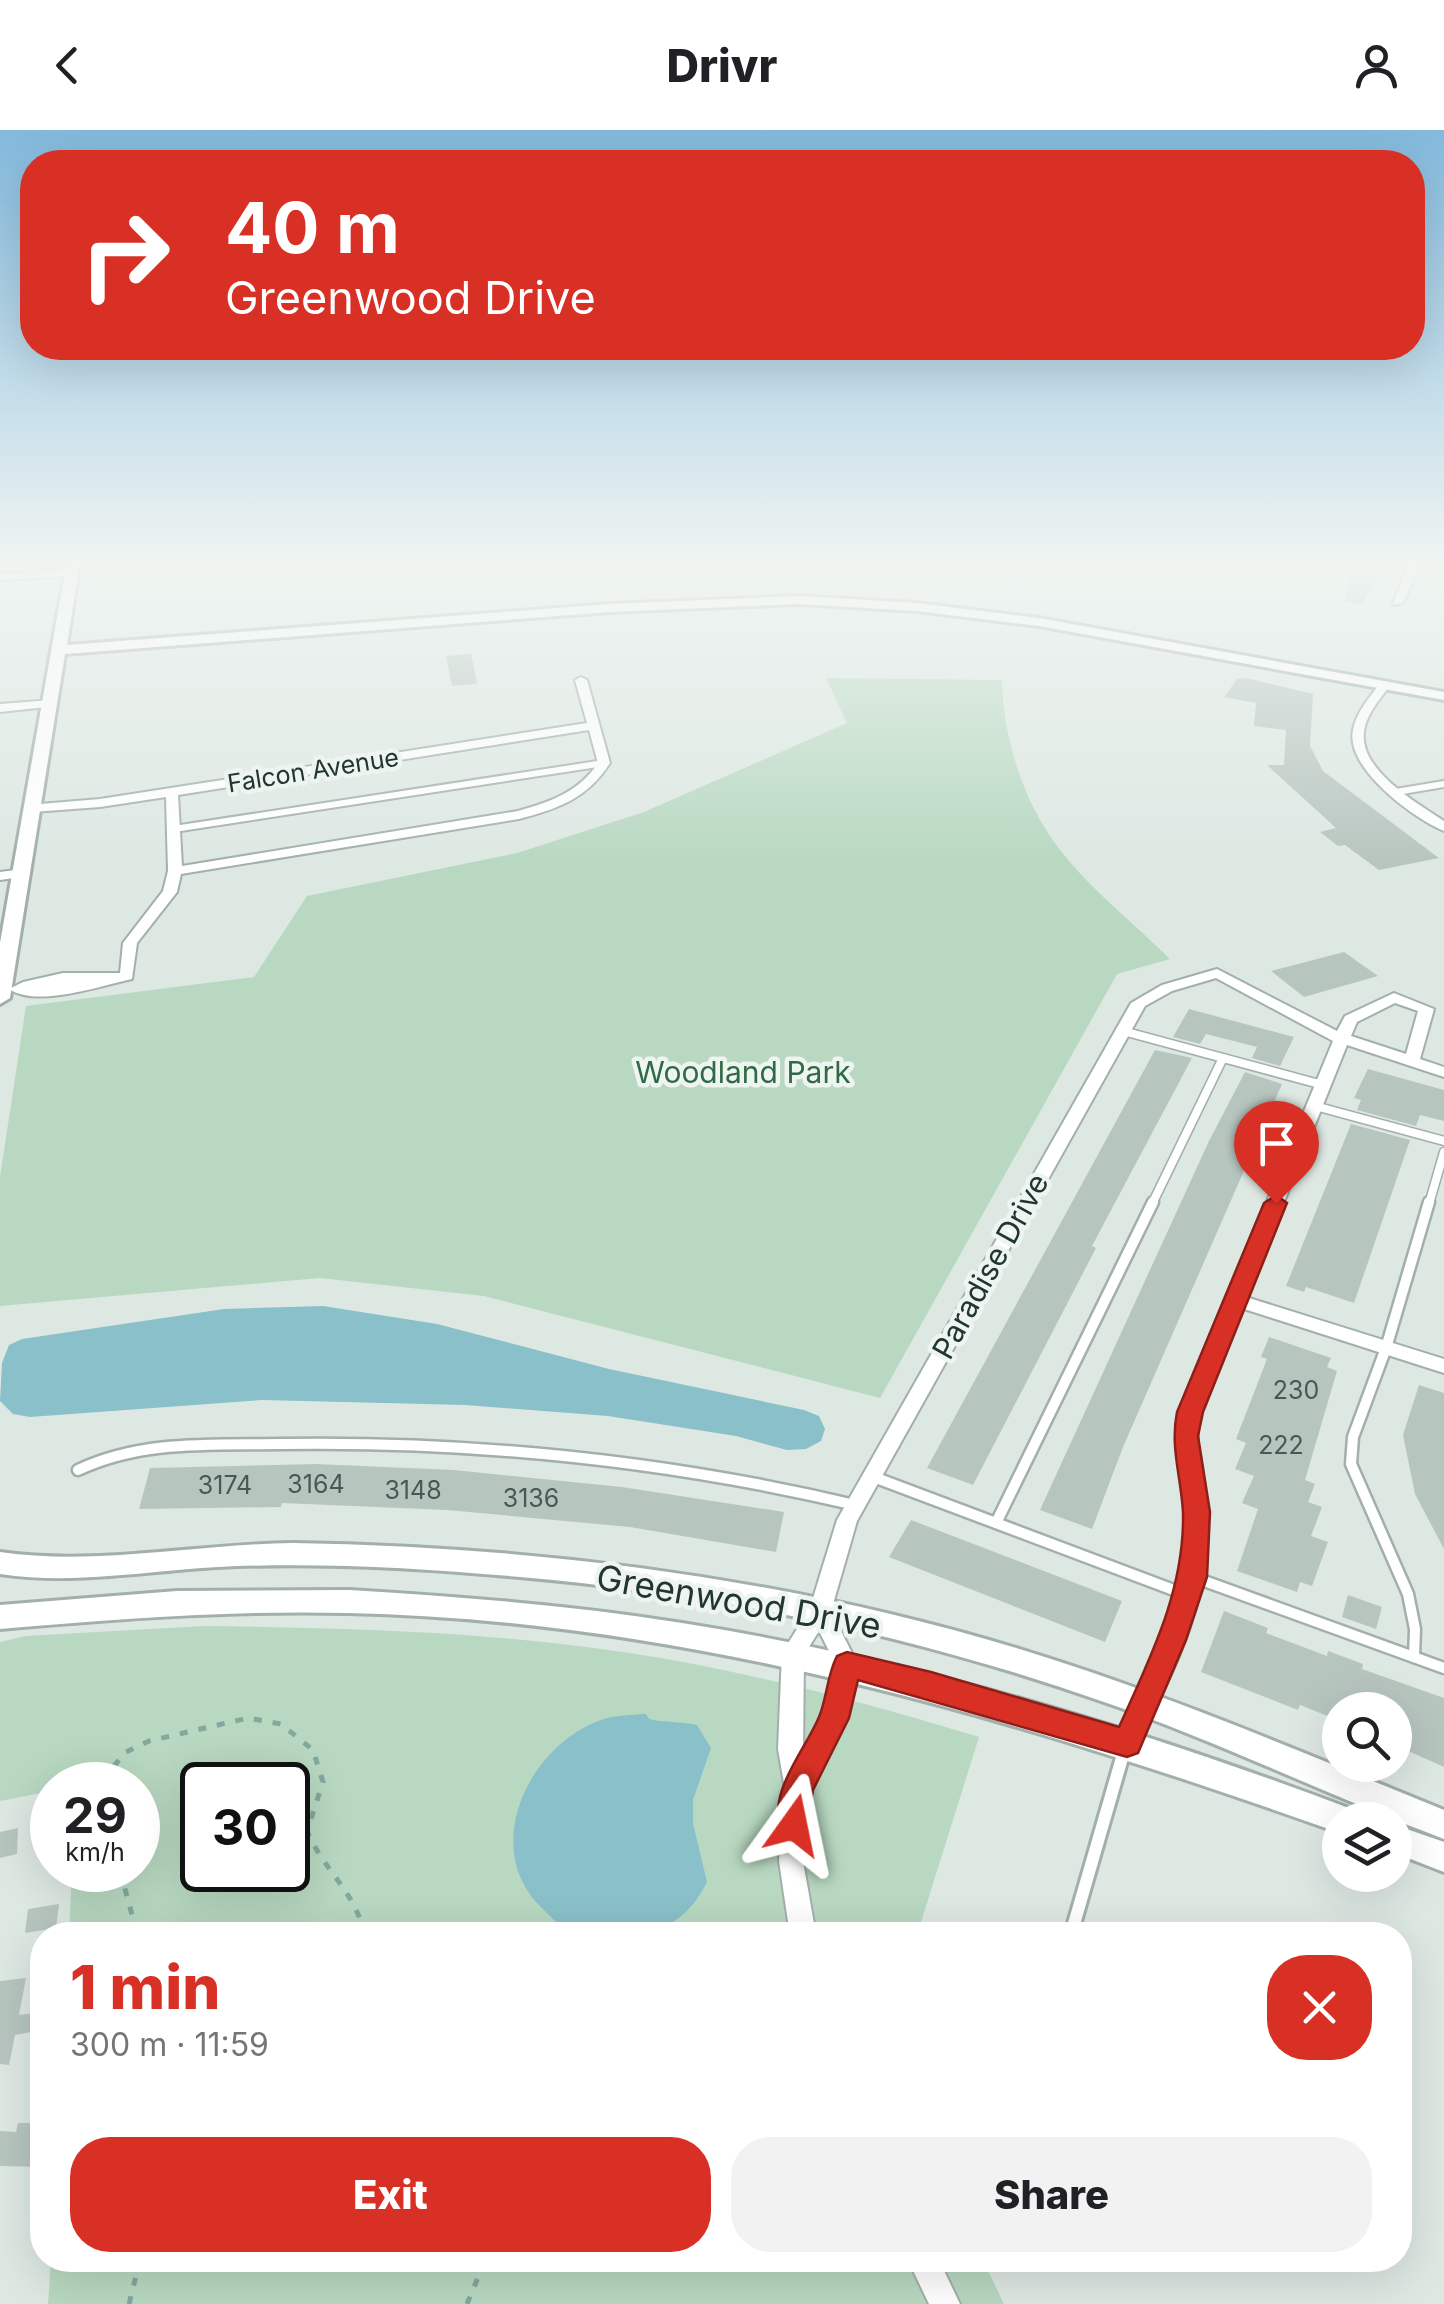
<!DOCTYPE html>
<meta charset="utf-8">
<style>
:root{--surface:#fff;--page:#f2f2f2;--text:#202124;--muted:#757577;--accent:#d93025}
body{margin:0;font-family:Inter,sans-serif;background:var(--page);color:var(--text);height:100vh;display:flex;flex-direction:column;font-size:38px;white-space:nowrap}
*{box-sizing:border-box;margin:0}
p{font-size:32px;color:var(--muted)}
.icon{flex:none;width:55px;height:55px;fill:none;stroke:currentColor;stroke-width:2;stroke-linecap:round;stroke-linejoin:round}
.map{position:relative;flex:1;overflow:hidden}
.drawer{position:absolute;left:30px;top:1792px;width:1382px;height:350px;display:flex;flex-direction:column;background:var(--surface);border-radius:40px;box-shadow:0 10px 40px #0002}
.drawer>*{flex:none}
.guide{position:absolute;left:20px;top:20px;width:1405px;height:210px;border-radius:40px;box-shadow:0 10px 40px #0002;background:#d93025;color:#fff;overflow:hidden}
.buttons{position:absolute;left:1322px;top:1562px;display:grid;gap:20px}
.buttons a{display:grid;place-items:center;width:90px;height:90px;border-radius:50%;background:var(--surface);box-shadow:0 10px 40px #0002;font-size:50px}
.speed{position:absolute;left:30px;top:1632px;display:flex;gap:20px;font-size:50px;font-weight:700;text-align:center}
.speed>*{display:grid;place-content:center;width:130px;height:130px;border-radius:50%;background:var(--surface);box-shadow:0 10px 40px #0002;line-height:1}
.speed small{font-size:25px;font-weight:400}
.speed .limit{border:5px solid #111;border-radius:15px;background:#fff;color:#111}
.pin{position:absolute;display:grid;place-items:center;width:85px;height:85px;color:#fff;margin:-102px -42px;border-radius:50% 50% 50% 0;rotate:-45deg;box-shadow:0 0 10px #0007}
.pin .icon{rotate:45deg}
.me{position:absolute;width:110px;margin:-55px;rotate:12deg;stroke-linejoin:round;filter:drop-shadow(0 0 8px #0008)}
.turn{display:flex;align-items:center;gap:35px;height:210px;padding:0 40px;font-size:45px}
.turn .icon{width:130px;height:130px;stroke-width:2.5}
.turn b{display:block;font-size:70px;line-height:85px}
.round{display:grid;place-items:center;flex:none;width:105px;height:105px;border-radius:40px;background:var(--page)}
.summary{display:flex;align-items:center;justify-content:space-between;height:170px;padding:0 40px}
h1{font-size:60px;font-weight:800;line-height:75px;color:var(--accent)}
.action{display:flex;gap:20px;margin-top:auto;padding:20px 40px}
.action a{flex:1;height:115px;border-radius:40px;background:var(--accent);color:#fff;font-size:40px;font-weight:800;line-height:115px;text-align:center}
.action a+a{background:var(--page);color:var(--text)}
header{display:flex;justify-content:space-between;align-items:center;height:130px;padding:0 40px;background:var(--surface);font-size:45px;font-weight:800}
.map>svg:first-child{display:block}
.green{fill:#b8d8c1;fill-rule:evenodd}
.water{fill:#8ac0c9}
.building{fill:#b7c5bf}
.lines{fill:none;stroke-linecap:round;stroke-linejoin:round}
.service-far3-casing{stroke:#a2afaa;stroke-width:10}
.service-far2-casing{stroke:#a2afaa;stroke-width:11}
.service-far1-casing{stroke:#a2afaa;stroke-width:15}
.service-casing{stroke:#a2afaa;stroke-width:18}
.minor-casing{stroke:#a2afaa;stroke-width:4}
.tertiary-casing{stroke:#a2afaa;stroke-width:6}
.path{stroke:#81a99c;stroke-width:5;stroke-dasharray:8 11;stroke-linecap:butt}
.service-far3{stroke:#fff;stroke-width:6}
.service-far2{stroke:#fff;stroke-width:8}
.service-far1{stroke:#fff;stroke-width:10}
.service{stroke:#fff;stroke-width:12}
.minor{fill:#fff;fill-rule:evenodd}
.tertiary{fill:#fff;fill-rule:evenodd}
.route{fill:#d93025;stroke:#8d1f18;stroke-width:2.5}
.labels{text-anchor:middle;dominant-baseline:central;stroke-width:9;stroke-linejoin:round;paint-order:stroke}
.far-street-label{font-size:25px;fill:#213630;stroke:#eef5f1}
.number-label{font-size:25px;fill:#465a54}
.park-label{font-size:30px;fill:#2f6945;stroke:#eef5f1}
.street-label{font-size:30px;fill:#213630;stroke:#eef5f1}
.near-street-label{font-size:35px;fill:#213630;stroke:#eef5f1}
</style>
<header><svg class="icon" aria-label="back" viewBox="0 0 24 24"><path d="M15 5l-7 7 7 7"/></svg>Drivr<svg class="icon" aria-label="person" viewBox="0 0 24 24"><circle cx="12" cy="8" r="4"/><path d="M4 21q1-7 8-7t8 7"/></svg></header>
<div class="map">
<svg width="1444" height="2174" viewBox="0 0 1444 2174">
<rect width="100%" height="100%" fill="#dee8e3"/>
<!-- green -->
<g class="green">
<path d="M826,548L1002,550C1003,609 1024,674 1061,721C1091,760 1135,794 1170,829L1117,844L880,1268L484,1166L320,1148L0,1176V1047L26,876L254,847L307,766L517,723L644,682L847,593Z"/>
<path d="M204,1496C357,1498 510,1502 661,1528C768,1547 875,1575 979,1607L917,1805H69L72,1740H138V1655H52V1661L0,1671V1512L25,1506ZM202,1655H288V1740H202Z"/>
<path d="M51,2130H983L1004,2174H48Z"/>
</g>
<!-- water -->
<g class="water">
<path d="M323,1176L437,1194L609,1239L804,1280L819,1286L825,1299L821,1311L806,1319L787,1320L736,1306L608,1286L465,1275L262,1270L30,1287L13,1284L0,1271L2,1233L9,1215L22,1209L224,1179Z"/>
<path d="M646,1584L649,1589C665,1593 680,1591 697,1595L711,1618L693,1670V1693L707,1752C689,1788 663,1805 622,1805C610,1805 596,1807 584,1805C564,1802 553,1789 540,1776C481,1717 528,1616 601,1590C615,1585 631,1585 646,1584Z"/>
</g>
<!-- building -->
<g class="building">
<path d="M1353,434L1382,439L1362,474L1345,471Z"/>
<path d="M471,524L477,554L452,556L446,526Z"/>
<path d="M1246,548L1313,564L1310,616L1323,641L1439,728L1379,740L1345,715L1338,716L1320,702L1336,698L1267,635H1284L1286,600L1254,596L1256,573L1224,567L1237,549Z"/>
<path d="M1344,822L1378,846L1304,867L1271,841Z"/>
<path d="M1189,879L1294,907L1280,936L1252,928L1257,917L1206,904L1200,914L1173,907Z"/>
<path d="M1155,920L1192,928L1092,1116L1096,1118L973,1355L927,1338Z"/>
<path d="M1368,939L1444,960V991L1420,985L1416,996L1357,980L1361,970L1354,968Z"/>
<path d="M1245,942L1282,954L1123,1317L1092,1399L1040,1380L1209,1011Z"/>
<path d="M1351,994L1410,1010L1354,1173L1306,1157L1304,1162L1286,1156Z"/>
<path d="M1269,1207L1331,1228L1327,1237L1337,1241L1305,1350L1315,1354L1308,1372L1322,1377L1311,1406L1328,1412L1312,1456L1300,1452L1297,1462L1237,1441L1258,1379L1242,1373L1254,1346L1235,1339L1246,1313L1236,1309L1267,1229L1261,1227Z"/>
<path d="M1419,1255L1444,1263V1419L1415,1364L1403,1305Z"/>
<path d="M316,1334L454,1340L622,1357L784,1382L776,1422L630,1397L447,1380L282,1373L281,1377L139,1379L150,1338Z"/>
<path d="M911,1390L1122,1471L1105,1512L889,1427Z"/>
<path d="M1348,1465L1382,1477L1376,1499L1342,1487Z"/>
<path d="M1224,1481L1268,1498L1266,1503L1327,1526L1328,1521L1363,1534L1362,1539L1444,1568V1637L1395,1615V1580H1340V1591L1300,1575L1298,1580L1201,1542Z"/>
<path d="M18,1698L17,1724L0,1728V1702Z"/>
<path d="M59,1774L56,1798L25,1803L28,1779Z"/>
<path d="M26,1848L19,1885L35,1883L32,1902L15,1905L9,1935L0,1934V1851Z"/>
<path d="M18,1993H42V2037L0,2036V2001L16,2002Z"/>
</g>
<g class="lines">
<defs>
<g id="service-far3">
<path d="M0,447L72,443"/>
<path d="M1396,662L1444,654"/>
<path d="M174,699L604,633"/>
</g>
<g id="service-far2">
<path d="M1123,901L1323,955"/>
<path d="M1315,976L1444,1011"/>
<path d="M1152,1074L1223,928"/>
<path d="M1429,1074L1444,1022"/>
</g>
<g id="service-far1">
<path d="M78,1340C142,1310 210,1315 280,1314C475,1311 665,1330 855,1375"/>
<path d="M871,1346L1187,1465"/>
<path d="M996,1393L1153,1072"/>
<path d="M1196,1448L1444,1538"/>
<path d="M1414,1527L1415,1499L1408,1464L1351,1334L1353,1307L1386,1218L1429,1072"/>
</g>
<path id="service" d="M1074,1794L1124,1621"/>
<g id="minor">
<path d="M1411,430L1444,432V438L1421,434L1403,473L1394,475L1393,473Z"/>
<path d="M581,547L587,550L610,633C588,668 558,679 519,689L181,744L177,762L137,813L132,849C100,856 37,878 9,859L23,852L63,843H120L123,813L163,761L168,741L166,667L100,677L33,682L27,678L28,675L100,669L587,593L575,550ZM589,600L598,633C579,662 550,672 518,681L182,736L178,665Z"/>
<path d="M1381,552L1391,554C1381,568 1366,584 1364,602C1359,640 1417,673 1444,691V701C1413,688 1345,638 1353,600C1356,582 1371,566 1381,552Z"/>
<path d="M52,570L56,572V576L0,582V574Z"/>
<path d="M23,739L30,743L28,746L0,750V742Z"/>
<path d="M1217,839L1337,901L1345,886L1394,863L1434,879L1420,929L1444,937V947L1347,915L1246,1167L1444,1229V1243L1241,1178C1227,1214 1199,1264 1198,1302C1196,1349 1212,1393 1205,1440C1194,1504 1163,1562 1135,1620L1127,1623L1119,1620L1115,1613C1146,1549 1182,1484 1186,1412C1189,1368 1174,1326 1180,1282L1333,911L1216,848L1172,861L1145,876L857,1391L831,1481L858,1535L846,1587L809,1660L803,1731L816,1805H790L779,1731L785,1659L778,1619L782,1523L810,1478L837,1390L1131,873L1162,855ZM1395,873L1418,881L1406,924L1351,906L1357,892ZM819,1501L836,1535L823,1586L803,1624L804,1525Z"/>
<path d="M908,2130H939L960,2174H929Z"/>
</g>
<g id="tertiary">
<path d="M67,430H80L67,515L610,474L799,466L917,473L1039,488L1444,562V570L1039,496L917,481L799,474L610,482L65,524L10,868L0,874V813Z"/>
<path d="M293,1413C541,1417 788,1448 1026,1521C1169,1565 1306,1624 1444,1680V1709C1329,1666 1218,1611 1101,1571C913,1505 718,1464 520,1447C419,1438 318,1432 218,1437C145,1441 73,1455 0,1444V1422C97,1436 196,1414 293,1413Z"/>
<path d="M349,1460C461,1467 571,1475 682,1493C910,1529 1138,1598 1354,1680L1359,1690H1340V1703C1020,1589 690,1490 347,1483C231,1480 116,1489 0,1499V1475L177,1461Z"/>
<path d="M1395,1695L1444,1712V1742L1395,1723Z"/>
</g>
</defs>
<!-- service-far3 casing -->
<use href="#service-far3" class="service-far3-casing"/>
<!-- service-far2 casing -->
<use href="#service-far2" class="service-far2-casing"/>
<!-- service-far1 casing -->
<use href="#service-far1" class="service-far1-casing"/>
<!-- service casing -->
<use href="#service" class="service-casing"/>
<!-- minor casing -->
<use href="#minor" class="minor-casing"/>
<!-- tertiary casing -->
<use href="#tertiary" class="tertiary-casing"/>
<!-- path -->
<g class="path">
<path d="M114,1655L113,1637L126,1622L149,1611L248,1588L281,1594L313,1620L323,1652L307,1701C322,1738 358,1765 364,1805"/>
<path d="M120,1740L132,1785L130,1805"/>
<path d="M129,2174L140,2130"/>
<path d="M467,2174L479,2145V2130"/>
</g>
<!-- service-far3 -->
<use href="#service-far3" class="service-far3"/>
<!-- service-far2 -->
<use href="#service-far2" class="service-far2"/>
<!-- service-far1 -->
<use href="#service-far1" class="service-far1"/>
<!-- service -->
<use href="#service" class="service"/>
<!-- minor -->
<use href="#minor" class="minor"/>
<!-- tertiary -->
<use href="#tertiary" class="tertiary"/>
</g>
<!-- sky -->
<linearGradient id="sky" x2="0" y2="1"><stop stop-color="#82b9dc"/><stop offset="0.59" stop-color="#f0f5f2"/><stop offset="1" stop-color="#f0f5f2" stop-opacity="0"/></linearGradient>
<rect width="1444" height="735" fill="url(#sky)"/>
<!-- route -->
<path class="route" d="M1276,1065L1287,1073L1203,1282L1198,1306L1210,1382L1207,1447L1186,1510L1138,1623L1127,1627L858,1550L849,1588L813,1660L805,1705L794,1709L783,1705C764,1665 804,1623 819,1587C827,1568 827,1545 837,1526L847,1522L931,1542L1119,1597C1150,1528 1185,1460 1183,1382C1181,1347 1170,1317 1177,1282L1264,1073Z"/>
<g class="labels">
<!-- far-street labels -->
<g class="far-street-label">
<text transform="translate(313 640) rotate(-9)">Falcon Avenue</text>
</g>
<!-- number labels -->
<g class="number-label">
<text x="1296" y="1260">230</text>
<text x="1281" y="1315">222</text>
<text x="316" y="1354">3164</text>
<text x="225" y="1355">3174</text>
<text x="413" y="1360">3148</text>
<text x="531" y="1368">3136</text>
</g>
<!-- park labels -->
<g class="park-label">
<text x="743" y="942">Woodland Park</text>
</g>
<!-- street labels -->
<g class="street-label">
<text transform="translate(990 1136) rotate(-61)">Paradise Drive</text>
</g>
<!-- near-street labels -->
<g class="near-street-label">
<text transform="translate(739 1471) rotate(10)">Greenwood Drive</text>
</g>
</g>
</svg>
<div class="buttons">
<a><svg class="icon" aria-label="search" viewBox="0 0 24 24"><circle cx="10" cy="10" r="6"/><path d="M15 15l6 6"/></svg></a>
<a><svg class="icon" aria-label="layers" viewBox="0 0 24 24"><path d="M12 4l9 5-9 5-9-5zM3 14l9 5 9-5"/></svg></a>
</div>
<div class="speed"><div>29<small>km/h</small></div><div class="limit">30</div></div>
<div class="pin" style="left:1276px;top:1073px;background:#d93025"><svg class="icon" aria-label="arrive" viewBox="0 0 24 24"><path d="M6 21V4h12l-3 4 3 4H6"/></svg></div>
<svg class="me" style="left:794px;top:1695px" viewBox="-20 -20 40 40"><path d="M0-17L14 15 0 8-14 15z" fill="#d93025" stroke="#fff" stroke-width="4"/></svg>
<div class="guide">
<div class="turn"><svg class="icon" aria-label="right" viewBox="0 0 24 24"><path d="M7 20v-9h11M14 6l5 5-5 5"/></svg><div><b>40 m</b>Greenwood Drive</div></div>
</div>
<section class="drawer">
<div class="summary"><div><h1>1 min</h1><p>300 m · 11:59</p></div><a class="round" style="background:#d93025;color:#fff"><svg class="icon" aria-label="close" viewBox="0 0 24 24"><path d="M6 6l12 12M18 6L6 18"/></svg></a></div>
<div class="action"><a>Exit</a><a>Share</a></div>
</section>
</div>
